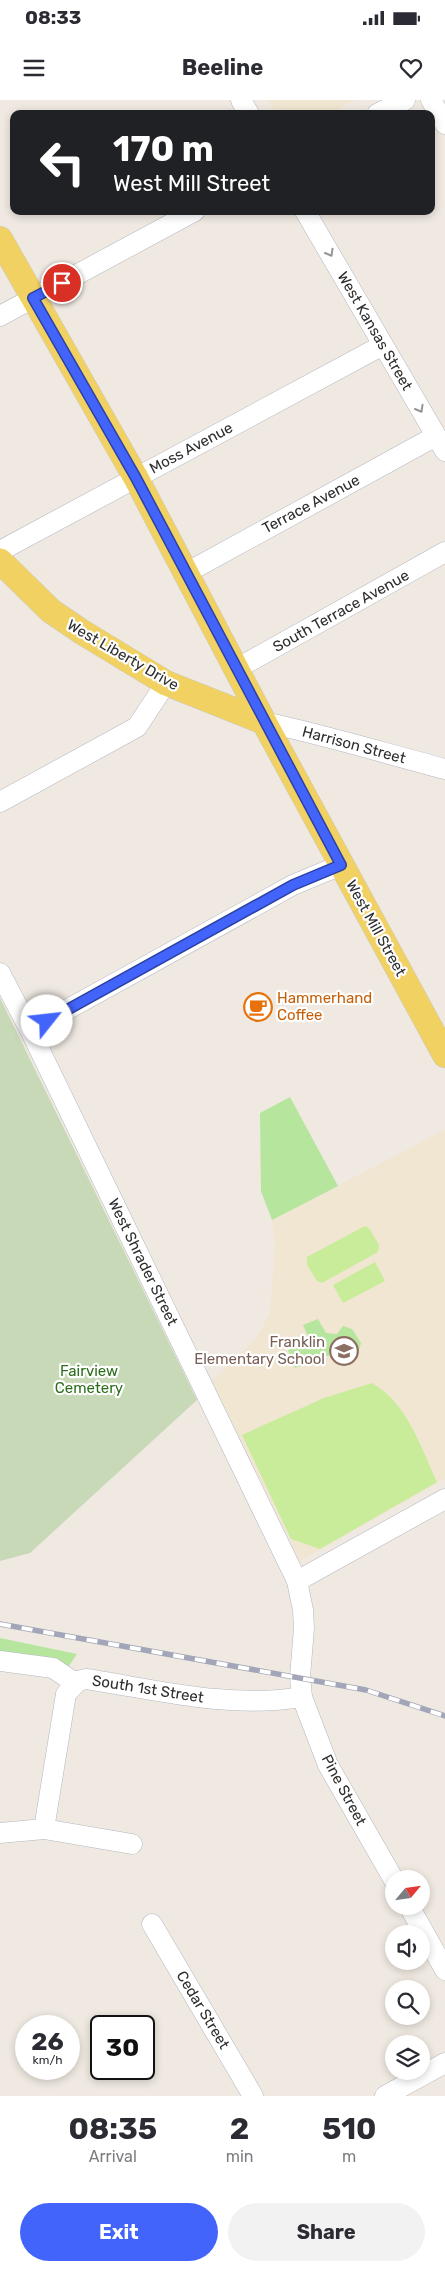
<!DOCTYPE html>
<style>
:root{--surface:#fff;--page:#f2f2f3;--text:#2b2b33;--muted:#7c7c81;--accent:#4264fb}
body{margin:0;font-family:Rubik,sans-serif;background:var(--page);color:var(--text);height:100vh;display:flex;flex-direction:column;font-size:19px;white-space:nowrap}
*{box-sizing:border-box;margin:0}
p{font-size:16px;color:var(--muted)}
.icon{flex:none;width:28px;height:28px;fill:none;stroke:currentColor;stroke-width:2;stroke-linecap:round;stroke-linejoin:round}
.map{position:relative;height:1996px;overflow:hidden}
.drawer{display:flex;flex-direction:column;background:var(--surface);flex:1}
.drawer>*{flex:none}
.guide{position:absolute;left:10px;top:10px;width:425px;height:105px;border-radius:10px;box-shadow:0 2px 8px #0003;background:#202124;color:#fff;overflow:hidden}
.needle{width:32px;rotate:61deg}
.tools{position:absolute;left:385px;top:1770px;display:grid;gap:10px}
.tools a{display:grid;place-items:center;width:45px;height:45px;border-radius:50%;background:var(--surface);box-shadow:0 2px 8px #0003;font-size:25px}
.speed{position:absolute;left:15px;top:1915px;display:flex;gap:10px;font-size:25px;font-weight:700;text-align:center}
.speed>*{display:grid;place-content:center;width:65px;height:65px;border-radius:50%;background:var(--surface);box-shadow:0 2px 8px #0003;line-height:1}
.speed small{font-size:12px;font-weight:400}
.speed .limit{border:2px solid #111;border-radius:8px;background:#fff;color:#111}
.pin{position:absolute;display:grid;place-items:center;width:42px;height:42px;color:#fff;margin:-21px;border:2px solid #fff;border-radius:50%;box-shadow:0 1px 5px #0007}
.me{position:absolute;width:55px;margin:-28px;rotate:61deg;stroke-linejoin:round;filter:drop-shadow(0 0 4px #0008)}
.turn{display:flex;align-items:center;gap:18px;height:105px;padding:0 20px;font-size:22px}
.turn .icon{width:65px;height:65px;stroke-width:2.5}
.turn b{display:block;font-size:35px;line-height:42px}
.eta{display:flex;justify-content:space-evenly;align-items:center;height:85px;text-align:center}
.eta b{font-size:30px;font-weight:700;line-height:35px}
.cta{display:flex;gap:10px;margin-top:auto;padding:10px 20px}
.cta a{flex:1;height:58px;border-radius:30px;background:var(--accent);color:#fff;font-size:20px;font-weight:700;line-height:58px;text-align:center}
.cta a+a{background:var(--page);color:var(--text)}
.status{display:flex;justify-content:space-between;align-items:center;height:35px;padding:0 25px;background:var(--surface);direction:ltr}
.status svg{height:14px;fill:currentColor}
header{display:flex;justify-content:space-between;align-items:center;height:65px;padding:0 20px;background:var(--surface);font-size:22px;font-weight:700}
.map>svg:first-child{display:block}
.education{fill:#f0e6d1}
.green{fill:#b6e59e}
.cemetery{fill:#c8d9b8}
.pitch{fill:#c9ec9a}
.lines{fill:none;stroke-linecap:round;stroke-linejoin:round}
.minor-casing{stroke:#b4b7c1;stroke-width:21}
.major-casing{stroke:#c9c9c9;stroke-width:26}
.minor{stroke:#fff;stroke-width:20}
.major{stroke:#f2d163;stroke-width:25}
.rail-casing{stroke:#a3a6b8;stroke-width:5.5}
.rail{stroke:#fff;stroke-width:4;stroke-dasharray:11;stroke-linecap:butt}
.oneway{stroke:#969696}
.route-casing{stroke:#2b41a3;stroke-width:12}
.route{stroke:#4264fb;stroke-width:9}
.labels{text-anchor:middle;dominant-baseline:central;stroke-width:4.5;stroke-linejoin:round;paint-order:stroke}
.street-label{font-size:15px;fill:#2e2e2e;stroke:#fff}
.food-label{font-size:15px;fill:#c56008;stroke:#fff;text-anchor:start}
.education-label{font-size:15px;fill:#785e54;stroke:#fff;text-anchor:end}
.park-label{font-size:15px;fill:#2c6e1b;stroke:#fff}
</style>
<div class="status"><b>08:33</b><svg viewBox="0 0 49 12"><path d="M0 12V9h3v3zM5 12V6h3v6zM10 12V3h3v9zM15 12V0h3v12zM26 1h20v11H26zM47 4h2v5h-2z"/></svg></div>
<header><svg class="icon" aria-label="menu" viewBox="0 0 24 24"><path d="M4 6h16M4 12h16M4 18h16"/></svg>Beeline<svg class="icon" aria-label="heart" viewBox="0 0 24 24"><path d="M12 20l-8-8c-3-5 5-10 8-4 3-6 11-1 8 4z"/></svg></header>
<div class="map">
<svg width="445" height="1996" viewBox="0 0 445 1996">
<rect width="100%" height="100%" fill="#efe9e1"/>
<!-- education -->
<g class="education">
<path d="M268,0H354L329,14H277Z"/>
<path d="M445,1030V1379L300,1461L212,1281L255,1240L270,1213L275,1148L272,1120Z"/>
</g>
<!-- green -->
<g class="green">
<path d="M290,997L338,1086L272,1120L261,1091L260,1013Z"/>
<path d="M318,1219L326,1233L337,1234L343,1226L352,1229L361,1243L359,1250H343L295,1268L288,1250L310,1241L303,1225Z"/>
<path d="M0,1538L77,1554L67,1569L0,1556Z"/>
</g>
<!-- cemetery -->
<path class="cemetery" d="M0,898L197,1300L30,1453L0,1461Z"/>
<!-- pitch -->
<g class="pitch">
<path d="M365,1126L369,1128L379,1145L378,1152L322,1183L317,1181L307,1165V1157Z"/>
<path d="M375,1162L385,1181L343,1203L333,1185Z"/>
<path d="M372,1283C408,1304 420,1346 437,1382L320,1449L291,1439L242,1335L324,1298Z"/>
</g>
<g class="lines">
<defs>
<g id="minor">
<path d="M241,0L249,14"/>
<path d="M431,0L445,24"/>
<path d="M377,14L405,0"/>
<path d="M305,111L445,351"/>
<path d="M0,216L195,111"/>
<path d="M0,451L383,245"/>
<path d="M186,473L436,336"/>
<path d="M236,569L445,452"/>
<path d="M264,622C325,635 384,653 445,669"/>
<path d="M0,702L137,627L166,583"/>
<path d="M0,873L30,930L297,1481L303,1510L304,1528L300,1577L302,1597L328,1665L394,1780"/>
<path d="M30,930L293,785L341,765"/>
<path d="M297,1481L445,1399"/>
<path d="M0,1561L53,1568L75,1583"/>
<path d="M44,1729L66,1594L78,1581L86,1579C158,1590 229,1609 302,1597"/>
<path d="M0,1733L44,1729L132,1744"/>
<path d="M409,1806L445,1870"/>
<path d="M152,1824L253,1996"/>
<path d="M385,1996L445,1963"/>
</g>
<g id="major">
<path d="M0,139L136,378L264,622L445,955"/>
<path d="M0,461L51,511L82,532L166,583L264,622"/>
</g>
</defs>
<!-- minor casing -->
<use href="#minor" class="minor-casing"/>
<!-- major casing -->
<use href="#major" class="major-casing"/>
<!-- minor -->
<use href="#minor" class="minor"/>
<!-- major -->
<use href="#major" class="major"/>
<defs>
<path id="rail" d="M0,1524L366,1590L445,1616"/>
</defs>
<!-- rail casing -->
<use href="#rail" class="rail-casing"/>
<!-- rail -->
<use href="#rail" class="rail"/>
</g>
<!-- one-way arrows -->
<defs><path id="oneway-chevron" d="M-2-3.5L2.5 0L-2 3.5" fill="none" stroke-width="1.6" stroke-linecap="round" stroke-linejoin="round" transform="scale(1.25)"/></defs>
<g class="oneway">
<use href="#oneway-chevron" transform="translate(330 153) rotate(60)"/>
<use href="#oneway-chevron" transform="translate(420 309) rotate(60)"/>
</g>
<g class="lines">
<defs>
<path id="route" d="M47,921L293,785L341,765L136,378L33,198L62,183"/>
</defs>
<!-- route casing -->
<use href="#route" class="route-casing"/>
<!-- route -->
<use href="#route" class="route"/>
</g>
<!-- icons -->
<defs>
<symbol id="cafe-ring" viewBox="-11 -11 22 22"><circle r="9.5" fill="#fff" stroke="#e8710a" stroke-width="1.5"/><path d="M-5.5-4.5H6V0H3Q3 3.5 0 3.5H-2.5Q-5.5 3.5-5.5 0ZM3-3.2v2h1.7v-2ZM-6 4.5H4V6H-6Z" fill="#e8710a"/></symbol>
<symbol id="school-ring" viewBox="-11 -11 22 22"><circle r="9.5" fill="#fff" stroke="#8d6e63" stroke-width="1.5"/><path d="M0-5L7-2L0 1L-7-2ZM-4 1L0 2.5L4 1V4Q0 6-4 4Z" fill="#8d6e63"/></symbol>
</defs>
<g fill-rule="evenodd">
<use href="#cafe-ring" x="242" y="891" width="32" height="32"/>
<use href="#school-ring" x="328" y="1235" width="32" height="32"/>
</g>
<g class="labels">
<!-- street labels -->
<g class="street-label">
<text transform="translate(375 231) rotate(60)">West Kansas Street</text>
<text transform="translate(191 348) rotate(-28)">Moss Avenue</text>
<text transform="translate(311 404) rotate(-28)">Terrace Avenue</text>
<text transform="translate(341 511) rotate(-29)">South Terrace Avenue</text>
<text transform="translate(123 555) rotate(30)">West Liberty Drive</text>
<text transform="translate(354 645) rotate(15)">Harrison Street</text>
<text transform="translate(376 828) rotate(61)">West Mill Street</text>
<text transform="translate(143 1162) rotate(64)">West Shrader Street</text>
<text transform="translate(148 1589) rotate(9)">South 1st Street</text>
<text transform="translate(344 1690) rotate(62)">Pine Street</text>
<text transform="translate(203 1910) rotate(59)">Cedar Street</text>
</g>
<!-- food labels -->
<g class="food-label">
<text x="277" y="898">Hammerhand<tspan x="277" dy="17">Coffee</tspan></text>
</g>
<!-- education labels -->
<g class="education-label">
<text x="325" y="1242">Franklin<tspan x="325" dy="17">Elementary School</tspan></text>
</g>
<!-- park labels -->
<g class="park-label">
<text x="89" y="1271">Fairview<tspan x="89" dy="17">Cemetery</tspan></text>
</g>
</g>
</svg>
<div class="tools">
<a><svg class="needle" viewBox="-14 -14 28 28"><path d="M0-13l5 13h-10z" fill="#e53935"/><path d="M0 13l5-13h-10z" fill="#7c7c81"/></svg></a>
<a><svg class="icon" aria-label="sound" viewBox="0 0 24 24"><path d="M4 9h4l5-4v14l-5-4H4zM17 9q2 3 0 6"/></svg></a>
<a><svg class="icon" aria-label="search" viewBox="0 0 24 24"><circle cx="10" cy="10" r="6"/><path d="M15 15l6 6"/></svg></a>
<a><svg class="icon" aria-label="layers" viewBox="0 0 24 24"><path d="M12 4l9 5-9 5-9-5zM3 14l9 5 9-5"/></svg></a>
</div>
<div class="speed"><div>26<small>km/h</small></div><div class="limit">30</div></div>
<div class="pin" style="left:62px;top:183px;background:#d93025"><svg class="icon" aria-label="arrive" viewBox="0 0 24 24"><path d="M6 21V4h12l-3 4 3 4H6"/></svg></div>
<svg class="me" style="left:47px;top:921px" viewBox="-20 -20 40 40"><circle r="19" fill="#fff"/><path d="M0-13L10 11 0 6-10 11z" fill="#4264fb"/></svg>
<div class="guide">
<div class="turn"><svg class="icon" aria-label="left" viewBox="0 0 24 24"><path d="M17 20v-9H6M10 6l-5 5 5 5"/></svg><div><b>170 m</b>West Mill Street</div></div>
</div>
</div>
<section class="drawer">
<div class="eta">
<div><b>08:35</b><p>Arrival</p></div>
<div><b>2</b><p>min</p></div>
<div><b>510</b><p>m</p></div>
</div>
<div class="cta"><a>Exit</a><a>Share</a></div>
</section>
